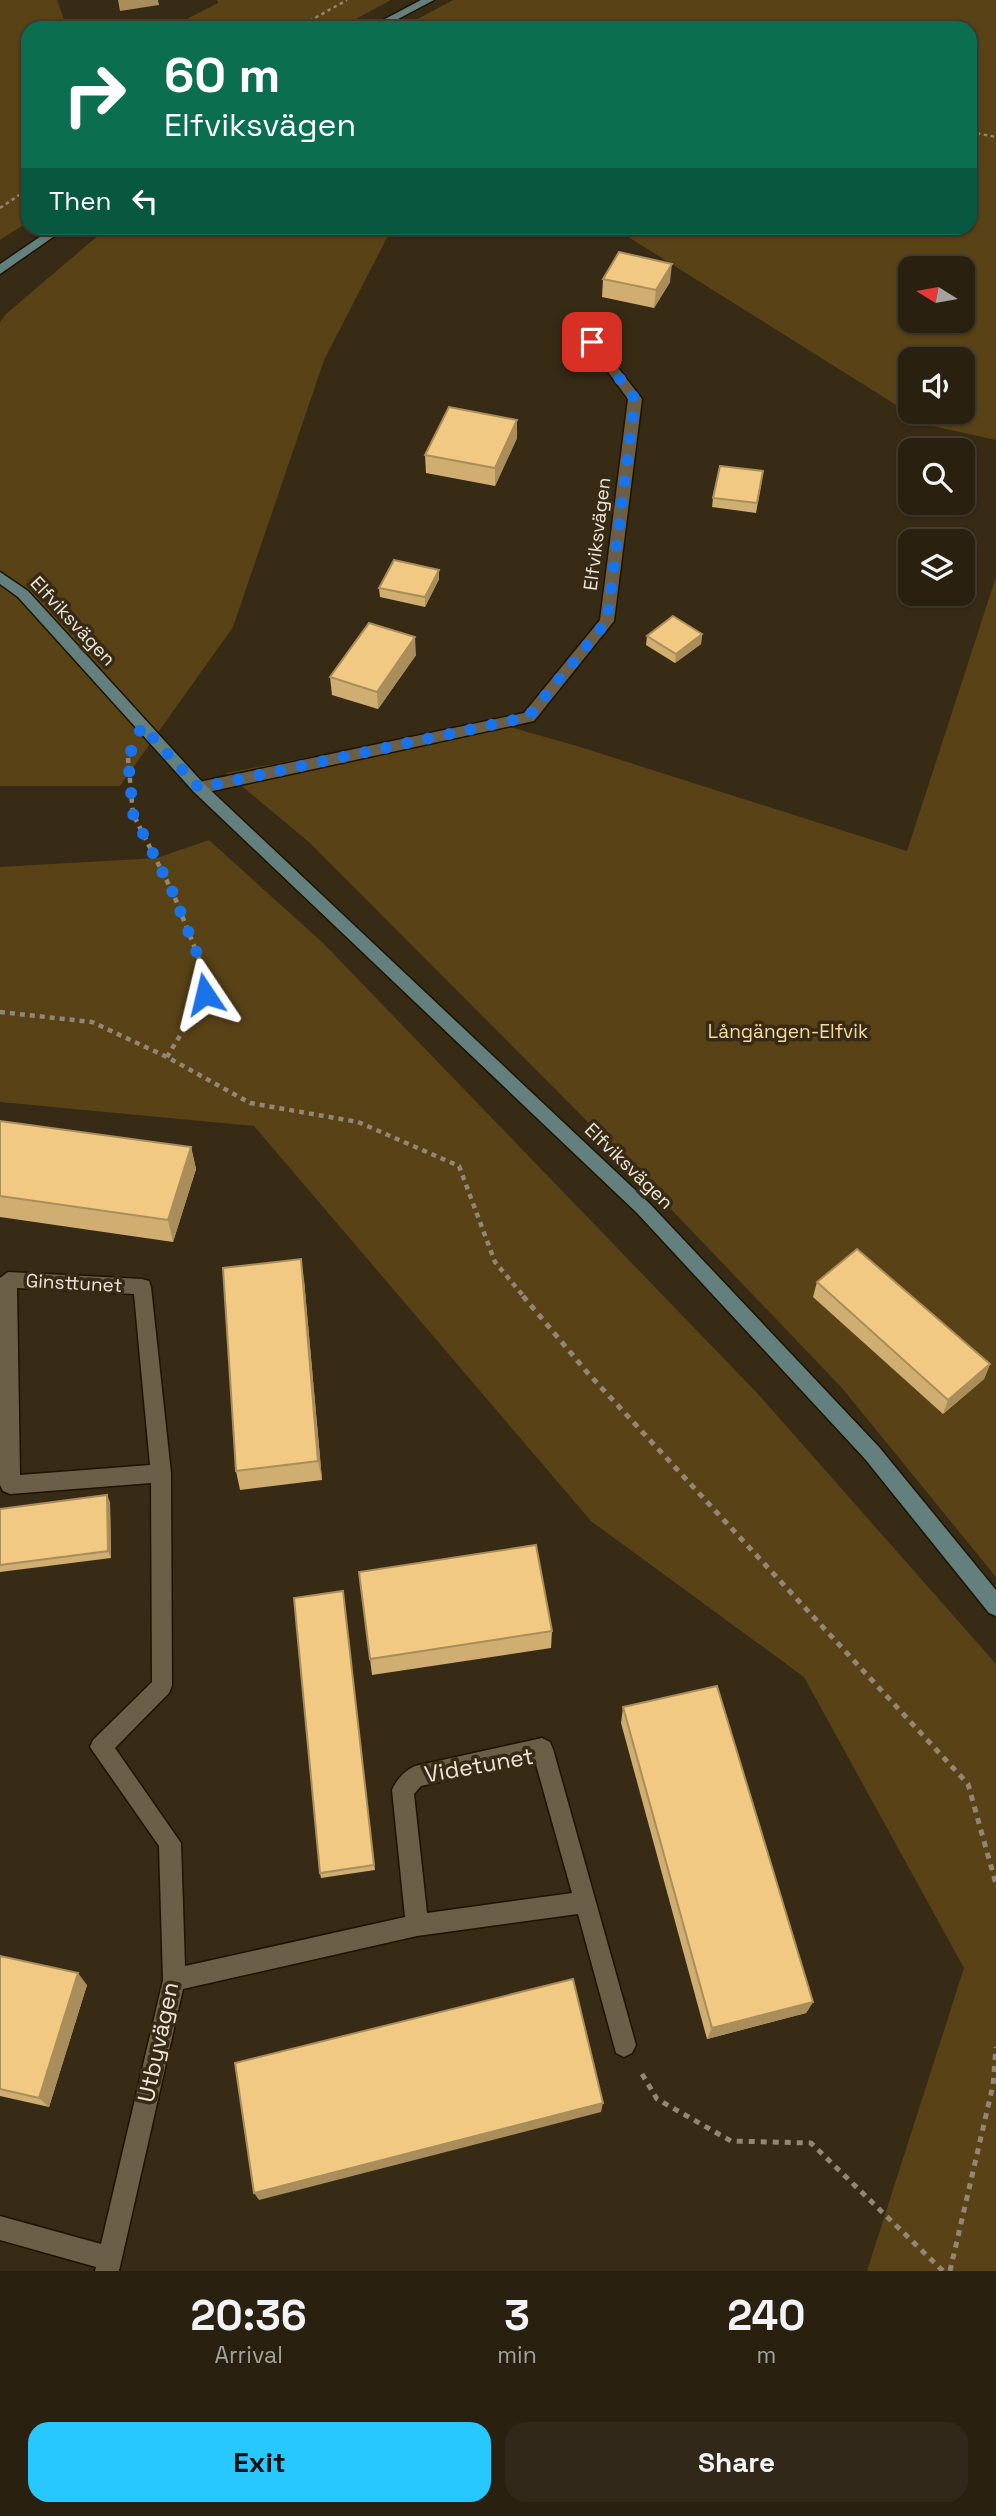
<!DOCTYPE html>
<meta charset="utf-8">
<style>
:root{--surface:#292010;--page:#312819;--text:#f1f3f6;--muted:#a5a39f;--line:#453e30;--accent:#27c8ff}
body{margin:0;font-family:"Space Grotesk",sans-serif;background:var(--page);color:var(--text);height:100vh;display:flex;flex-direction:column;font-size:26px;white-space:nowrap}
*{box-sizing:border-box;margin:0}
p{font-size:23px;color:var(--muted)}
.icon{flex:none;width:38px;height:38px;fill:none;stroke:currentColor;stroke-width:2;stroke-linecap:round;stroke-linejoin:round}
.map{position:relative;height:2271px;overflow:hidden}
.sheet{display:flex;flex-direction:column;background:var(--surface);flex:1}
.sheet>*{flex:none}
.top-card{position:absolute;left:21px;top:21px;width:956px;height:214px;border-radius:21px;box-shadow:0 2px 5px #0004,0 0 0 2px var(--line);background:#0b6e4f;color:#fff;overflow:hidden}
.needle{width:46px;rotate:281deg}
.fabs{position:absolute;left:898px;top:256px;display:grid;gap:14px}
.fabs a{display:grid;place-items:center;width:77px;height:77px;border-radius:14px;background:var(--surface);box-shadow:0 2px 5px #0004,0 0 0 2px var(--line);font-size:35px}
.pin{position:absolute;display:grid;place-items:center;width:60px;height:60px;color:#fff;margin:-30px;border-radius:14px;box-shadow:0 4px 10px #0006}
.me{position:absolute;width:77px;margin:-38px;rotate:350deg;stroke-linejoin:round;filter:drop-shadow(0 0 5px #0008)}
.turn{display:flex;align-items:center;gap:24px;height:147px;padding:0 28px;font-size:32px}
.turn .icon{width:91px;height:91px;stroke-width:2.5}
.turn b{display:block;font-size:49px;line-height:60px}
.then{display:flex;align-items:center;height:66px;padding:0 28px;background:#0003;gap:14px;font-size:26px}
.eta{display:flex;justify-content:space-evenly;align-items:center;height:119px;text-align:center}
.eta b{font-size:42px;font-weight:700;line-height:49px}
.action{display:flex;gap:14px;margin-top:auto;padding:14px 28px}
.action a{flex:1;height:80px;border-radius:21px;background:var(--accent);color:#111;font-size:28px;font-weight:700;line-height:80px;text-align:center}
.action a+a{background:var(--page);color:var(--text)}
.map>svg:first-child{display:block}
.green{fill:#594216;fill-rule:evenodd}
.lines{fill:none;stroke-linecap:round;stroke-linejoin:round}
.street-casing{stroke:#1e1301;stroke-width:3}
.secondary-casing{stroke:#1e1301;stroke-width:3}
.path-far2{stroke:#918776;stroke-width:2.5;stroke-dasharray:3.5 3.5;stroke-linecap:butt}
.path-far1{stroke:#918776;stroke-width:4.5;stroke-dasharray:5 5;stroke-linecap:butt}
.path{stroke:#918776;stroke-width:5;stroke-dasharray:6 6;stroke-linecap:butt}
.street{fill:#6c5f48;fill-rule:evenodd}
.secondary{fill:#63807f;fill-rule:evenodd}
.wall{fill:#d0ad70}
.shaded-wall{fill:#a98d5b}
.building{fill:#f2c982;stroke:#a98d5b;stroke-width:2}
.route{stroke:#1a73e8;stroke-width:12;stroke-dasharray:0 21.6}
.labels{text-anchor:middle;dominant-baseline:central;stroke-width:7;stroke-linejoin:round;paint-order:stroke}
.street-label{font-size:19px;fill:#ede5d9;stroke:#372b16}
.park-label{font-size:19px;fill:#f9d9a3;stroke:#372b16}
.near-street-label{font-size:23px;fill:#ede5d9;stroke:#372b16}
</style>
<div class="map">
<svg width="996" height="2271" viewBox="0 0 996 2271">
<rect width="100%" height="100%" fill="#372b16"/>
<!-- green -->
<g class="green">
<path d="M0,0H57L67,28H28V222L0,240Z"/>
<path d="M217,0H391L339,28H105L181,22L218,3Z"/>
<path d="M453,0H996V440L928,425L614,228H970V28H401ZM910,268H962V320H910ZM910,359H962V411H910Z"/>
<path d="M107,228H392L324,360L233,627L120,786H0V322L6,314Z"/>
<path d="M996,577V1577L842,1388L580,1114L310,843L226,773L492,722L577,746L907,851Z"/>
<path d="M209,840L323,943L759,1395L996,1664V2271H867L964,1968L804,1677L591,1521L254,1126L0,1102V867L157,858Z"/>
</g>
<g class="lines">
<defs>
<g id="street">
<path d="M592,338L596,339L642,399L614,621L534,721L199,794L194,792L191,788L199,782L524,713L600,620L628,399L586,342Z"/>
<path d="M8,1272L142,1279L149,1281L151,1287L171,1473L172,1686L169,1693L115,1748L181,1843L185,1966L405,1917L392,1790C397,1779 404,1771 415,1766L542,1738L550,1742L553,1749L636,2045L632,2053L624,2057L616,2053L578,1914L417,1936L183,1989L119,2271H95L96,2267L0,2240V2216L101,2244L163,1980L159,1846L90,1747L93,1740L152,1682L151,1483L10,1494L3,1491L0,1485V1278ZM17,1288L134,1294L150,1465L20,1475ZM535,1761L572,1893L427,1913L414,1794L421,1786Z"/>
</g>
<g id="secondary">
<path d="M421,0H434L381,28H368Z"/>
<path d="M53,228H66L0,274V264Z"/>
<path d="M0,572L28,591L204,784L649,1203L879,1447L996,1590V1616L989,1613L865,1459L637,1213L194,792L18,597L0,584Z"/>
</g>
</defs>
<!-- street casing -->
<use href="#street" class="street-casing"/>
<!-- secondary casing -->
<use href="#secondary" class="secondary-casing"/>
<!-- path-far2 -->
<g class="path-far2">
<path d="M297,28L347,0"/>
<path d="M970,132L996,137"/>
<path d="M0,208L28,189"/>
</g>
<!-- path-far1 -->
<g class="path-far1">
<path d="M128,758L133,814L173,893L198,956L205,994L167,1057"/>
<path d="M0,1012L92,1022L167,1057L250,1103L358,1122L459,1166L495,1262L525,1298"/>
</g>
<!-- path -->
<g class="path">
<path d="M523,1296L586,1371L968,1784L996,1884"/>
<path d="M642,2074L657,2099L731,2141L811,2143L943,2271"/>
<path d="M950,2271L993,2085L996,2047"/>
</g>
<!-- street -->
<use href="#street" class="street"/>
<!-- secondary -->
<use href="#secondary" class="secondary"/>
</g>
<!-- wall -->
<g class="wall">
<path d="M603,279L670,282L654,308L602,297Z"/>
<path d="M517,438L495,486L426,473L425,455Z"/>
<path d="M762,480L756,513L712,507L713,498Z"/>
<path d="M439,570V579L425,607L380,597L379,588Z"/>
<path d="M702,634L701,644L675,663L646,645L647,636Z"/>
<path d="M416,655L378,709L332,695L330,677Z"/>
<path d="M0,1121L191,1147L196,1169L173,1242L0,1217Z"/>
<path d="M304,1280L322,1480L240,1490L236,1471Z"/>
<path d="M817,1282L990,1364L984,1379L943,1414L813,1297Z"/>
<path d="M110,1502L111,1558L0,1572V1509Z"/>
<path d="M359,1572L552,1631L551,1648L372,1675Z"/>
<path d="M343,1591L375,1870L321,1878L320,1873Z"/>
<path d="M623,1707L813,2002L806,2013L707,2039L621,1723Z"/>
<path d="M0,1956L87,1985L49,2107L0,2096Z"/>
</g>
<!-- shaded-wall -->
<g class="shaded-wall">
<path d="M118,0H158L159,5L120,11Z"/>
<path d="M672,264L670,282L654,308L656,290Z"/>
<path d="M517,420V438L495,486V468Z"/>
<path d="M439,570V579L425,607V597Z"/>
<path d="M702,634L701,644L675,663L676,654Z"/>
<path d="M415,637L416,655L378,709L377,692Z"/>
<path d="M191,1147L196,1169L173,1242L168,1220Z"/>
<path d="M301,1259L304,1280L322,1480L318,1461Z"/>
<path d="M990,1364L984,1379L943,1414L948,1400Z"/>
<path d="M107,1495L110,1502L111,1558L108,1551Z"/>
<path d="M78,1973L87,1985L49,2107L39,2098Z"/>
<path d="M813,2002L806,2013L707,2039L712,2028Z"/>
<path d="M603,2103L601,2112L259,2200L254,2193Z"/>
</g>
<!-- building -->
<g class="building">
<path d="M619,252L672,264L656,290L603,279Z"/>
<path d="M449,407L517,420L495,468L425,455Z"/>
<path d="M720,466L763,471L757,503L713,498Z"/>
<path d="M394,560L439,570L425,597L379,588Z"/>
<path d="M673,616L702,634L676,654L647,636Z"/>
<path d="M369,623L415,637L377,692L330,677Z"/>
<path d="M0,1121L191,1147L168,1220L0,1196Z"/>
<path d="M857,1249L990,1364L948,1400L817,1282Z"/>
<path d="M301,1259L318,1461L236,1471L223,1268Z"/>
<path d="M107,1495L108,1551L0,1565V1509Z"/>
<path d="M536,1545L552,1631L370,1659L359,1572Z"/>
<path d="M343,1591L374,1865L320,1873L294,1598Z"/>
<path d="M717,1686L813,2002L712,2028L623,1707Z"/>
<path d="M0,1956L78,1973L39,2098L0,2089Z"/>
<path d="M573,1979L603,2103L254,2193L235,2063Z"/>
</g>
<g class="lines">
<!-- route -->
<path class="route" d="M205,994L198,956L173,893L133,814L128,758L142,726L199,788L528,717L607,621L635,399L592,342"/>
</g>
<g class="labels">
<!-- street labels -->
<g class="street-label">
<text transform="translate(597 534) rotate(-83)">Elfviksvägen</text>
<text transform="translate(73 621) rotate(47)">Elfviksvägen</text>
<text transform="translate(629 1166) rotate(44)">Elfviksvägen</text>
<text transform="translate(74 1283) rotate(3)">Ginsttunet</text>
</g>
<!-- park labels -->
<g class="park-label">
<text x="788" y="1031">Långängen-Elfvik</text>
</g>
<!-- near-street labels -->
<g class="near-street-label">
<text transform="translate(479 1765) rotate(-10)">Videtunet</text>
<text transform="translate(158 2042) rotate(-78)">Utbyvägen</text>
</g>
</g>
</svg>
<div class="fabs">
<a><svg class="needle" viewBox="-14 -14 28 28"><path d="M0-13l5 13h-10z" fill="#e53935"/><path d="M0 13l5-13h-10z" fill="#a5a39f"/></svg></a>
<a><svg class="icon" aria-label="sound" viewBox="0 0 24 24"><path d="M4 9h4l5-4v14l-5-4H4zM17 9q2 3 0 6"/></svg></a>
<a><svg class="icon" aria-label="search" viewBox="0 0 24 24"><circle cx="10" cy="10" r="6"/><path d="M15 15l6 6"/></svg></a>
<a><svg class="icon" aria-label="layers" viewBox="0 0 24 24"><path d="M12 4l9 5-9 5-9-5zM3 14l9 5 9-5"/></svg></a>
</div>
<div class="pin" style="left:592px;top:342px;background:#d93025"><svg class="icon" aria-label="arrive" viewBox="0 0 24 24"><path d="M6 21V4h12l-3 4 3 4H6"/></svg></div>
<svg class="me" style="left:205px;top:994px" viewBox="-20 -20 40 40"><path d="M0-17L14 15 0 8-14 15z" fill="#1a73e8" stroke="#fff" stroke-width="4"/></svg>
<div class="top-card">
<div class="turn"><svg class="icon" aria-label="right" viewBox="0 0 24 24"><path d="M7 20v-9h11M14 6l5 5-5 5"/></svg><div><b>60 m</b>Elfviksvägen</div></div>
<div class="then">Then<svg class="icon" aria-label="left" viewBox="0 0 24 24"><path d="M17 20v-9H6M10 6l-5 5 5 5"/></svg></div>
</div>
</div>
<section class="sheet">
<div class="eta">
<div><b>20:36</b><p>Arrival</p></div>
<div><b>3</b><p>min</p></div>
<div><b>240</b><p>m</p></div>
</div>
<div class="action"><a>Exit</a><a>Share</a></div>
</section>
